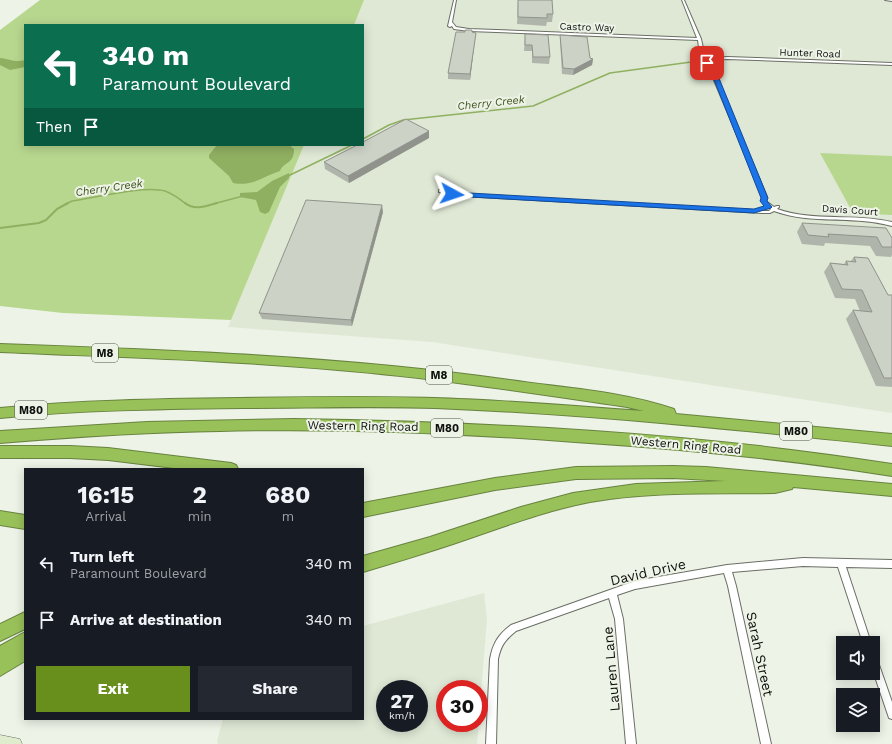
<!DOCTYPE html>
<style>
:root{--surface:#171b24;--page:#242831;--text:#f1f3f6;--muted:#9ea1a6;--accent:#688f1b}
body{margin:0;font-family:"Work Sans",sans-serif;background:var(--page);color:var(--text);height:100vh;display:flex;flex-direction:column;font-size:15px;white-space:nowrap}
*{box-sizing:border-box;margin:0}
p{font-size:13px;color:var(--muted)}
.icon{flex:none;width:22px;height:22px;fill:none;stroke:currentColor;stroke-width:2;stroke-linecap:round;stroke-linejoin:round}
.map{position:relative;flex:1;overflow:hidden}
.details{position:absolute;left:24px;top:468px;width:340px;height:252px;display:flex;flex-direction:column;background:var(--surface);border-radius:0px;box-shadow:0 2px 10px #0003}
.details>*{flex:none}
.top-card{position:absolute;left:24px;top:24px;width:340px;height:122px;border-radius:0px;box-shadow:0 2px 10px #0003;background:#0b6e4f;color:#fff;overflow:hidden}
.tools{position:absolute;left:836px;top:636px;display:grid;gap:8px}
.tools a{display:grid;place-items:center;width:44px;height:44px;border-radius:0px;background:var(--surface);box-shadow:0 2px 10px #0003;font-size:20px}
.speed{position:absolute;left:376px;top:680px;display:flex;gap:8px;font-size:20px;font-weight:700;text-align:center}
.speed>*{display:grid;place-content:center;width:52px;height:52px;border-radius:50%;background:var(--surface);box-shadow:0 2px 10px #0003;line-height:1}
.speed small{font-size:10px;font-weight:400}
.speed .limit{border:6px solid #d22;background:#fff;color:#111}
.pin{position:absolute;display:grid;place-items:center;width:34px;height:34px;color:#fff;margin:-17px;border-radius:8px;box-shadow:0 2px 6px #0006}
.me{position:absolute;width:44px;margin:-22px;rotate:95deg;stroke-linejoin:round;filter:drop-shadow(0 0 3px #0008)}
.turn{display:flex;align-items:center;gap:14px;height:84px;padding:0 12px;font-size:18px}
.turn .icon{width:52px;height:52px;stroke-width:2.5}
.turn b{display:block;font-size:28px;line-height:34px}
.then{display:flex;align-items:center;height:38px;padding:0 12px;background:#0003;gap:8px;font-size:15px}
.eta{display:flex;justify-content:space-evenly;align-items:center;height:68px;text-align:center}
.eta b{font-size:24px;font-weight:700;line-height:28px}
.primary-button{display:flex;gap:8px;margin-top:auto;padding:8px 12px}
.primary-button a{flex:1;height:46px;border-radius:0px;background:var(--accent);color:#fff;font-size:16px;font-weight:700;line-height:46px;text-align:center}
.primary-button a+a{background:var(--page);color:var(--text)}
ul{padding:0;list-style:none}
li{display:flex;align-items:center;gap:12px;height:56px;padding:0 12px}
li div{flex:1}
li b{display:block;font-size:15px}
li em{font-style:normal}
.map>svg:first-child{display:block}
.built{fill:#dfe8d5;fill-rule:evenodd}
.green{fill:#b8d78e}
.water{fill:#90b061}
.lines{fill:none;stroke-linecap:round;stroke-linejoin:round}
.stream-far1{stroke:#90b061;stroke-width:1.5}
.stream{stroke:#90b061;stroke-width:2}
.street-casing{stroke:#6a6e65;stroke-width:2}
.secondary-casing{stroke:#6a6e65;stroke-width:1}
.highway-casing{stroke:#68833f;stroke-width:2}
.street{fill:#fff;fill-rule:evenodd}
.secondary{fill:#e0ecce;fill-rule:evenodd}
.highway{fill:#99c15a;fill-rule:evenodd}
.wall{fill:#b0b5ab}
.shaded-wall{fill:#90938b}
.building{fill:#cdd2c7;stroke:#90938b}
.route{fill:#1a73e8;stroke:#114b97}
.labels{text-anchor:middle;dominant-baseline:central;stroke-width:4;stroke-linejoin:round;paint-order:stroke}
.far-street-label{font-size:10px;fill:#0e100c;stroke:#edf3e7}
.far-water-label{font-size:11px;font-style:italic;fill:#3d521a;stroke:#edf3e7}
.shield{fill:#edf3e7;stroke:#51544e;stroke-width:1}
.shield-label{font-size:11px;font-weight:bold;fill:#0e100c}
.street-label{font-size:12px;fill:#0e100c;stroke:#edf3e7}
.near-street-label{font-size:14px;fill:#0e100c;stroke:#edf3e7}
</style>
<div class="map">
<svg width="892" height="744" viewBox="0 0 892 744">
<rect width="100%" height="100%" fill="#edf3e7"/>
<!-- built -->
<g class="built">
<path d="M364,0H892V413L432,342L228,327L304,145H363V25H354Z"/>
<path d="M484,593L487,619L479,718V689H445V723H479L477,744H218L217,741L223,719H363V626ZM385,689H419V723H385Z"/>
</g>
<!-- green -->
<g class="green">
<path d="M40,0H364L354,25H25V145H304L231,320L63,313L0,306V30Z"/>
<path d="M820,153L892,156V215L853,213Z"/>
</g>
<!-- water -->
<g class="water">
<path d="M0,58C10,59 15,63 25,60V67L10,70L0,65Z"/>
<path d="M217,145H289L294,149C294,165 284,161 280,171C264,176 252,187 233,183L229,176L209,158V155Z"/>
<path d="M289,173V178L280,187L269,212L265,214L260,212L256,200L240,197V193L257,192L272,181Z"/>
</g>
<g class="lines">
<!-- stream-far1 -->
<g class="stream-far1">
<path d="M363,139L389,125L403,120L533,106L610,73L691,62"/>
<path d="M288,176L352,145"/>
<path d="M66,204L72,201C94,198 145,185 165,191C173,194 180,199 186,204"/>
<path d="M213,204L243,196"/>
</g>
<!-- stream -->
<g class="stream">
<path d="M185,203C195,211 206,206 217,203"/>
<path d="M0,228L39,223L46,220L57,209L68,203"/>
</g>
<defs>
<g id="street">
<path d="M454,0H456L452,22L456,27L469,29L697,38L682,0H684L701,39L703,48L717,58L727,57L892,63V65L727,59L715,60L713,66L715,73L767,197L766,201L774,207L777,206H779V207L777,209C814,222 854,213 892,222V226C853,215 812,225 774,211L770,213H762L463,196L439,192V190H441L463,194L762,211H769L771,209L762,201L763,197L711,73L709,66L711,61L708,62L695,58L694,55L697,53L699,48L698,40L469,31L454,29L452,26L450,27L448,26ZM701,54H707L713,58L708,60L698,57V55Z"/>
<path d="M885,0H892V1Z"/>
<path d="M803,558L892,560V568L846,567L871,643H863L838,567L803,566L732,572L736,586L771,744H761L728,586L724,573L635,589L617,595L623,619L636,744H626L615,619L609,598L516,631C505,640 501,645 498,659L496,744H486L490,659C493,643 498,635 511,625L635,581L727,565Z"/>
<path d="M873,655L876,656L877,659L892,702V719L889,718L888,715L873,671Z"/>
</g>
<path id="secondary" d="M0,735L20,739L22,744H0Z"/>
<g id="highway">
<path d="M0,344C171,350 341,356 510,380C564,388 622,391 674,409L676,414L892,434V446C740,430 588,414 435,408C371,406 307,408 242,408C161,409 81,410 0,418V408C80,400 159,399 239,398C304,397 369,396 434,398C504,400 574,406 644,411L627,407C531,393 435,378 338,370C226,360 113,357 0,352Z"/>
<path d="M294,419C494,422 695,433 892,464V476C787,459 681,449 575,442C457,433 338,428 220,431C146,432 73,437 0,443V431L147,422Z"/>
<path d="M0,446H70L108,448L231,463L236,465L238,469H182L108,460L70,458H0Z"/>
<path d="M673,466L706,467L892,484V496L793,487L792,489L775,493C713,494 651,491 590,502C543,511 498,529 453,544C423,554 393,563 363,572V556L430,537L521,507L573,493L636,484L726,481L673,478L576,479L495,490L363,517V503L495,478L576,467Z"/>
<path d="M0,511L25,515V529L0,525Z"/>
<path d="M25,612V629L0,641V624Z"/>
<path d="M25,632V661L0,676V646Z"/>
</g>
</defs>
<!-- street casing -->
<use href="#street" class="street-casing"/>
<!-- secondary casing -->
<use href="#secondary" class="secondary-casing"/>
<!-- highway casing -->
<use href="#highway" class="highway-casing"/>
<!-- street -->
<use href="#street" class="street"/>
<!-- secondary -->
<use href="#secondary" class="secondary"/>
<!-- highway -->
<use href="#highway" class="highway"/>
</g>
<!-- wall -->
<g class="wall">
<path d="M518,0H552L553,14L552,22H547L546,26L517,24Z"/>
<path d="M472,32L475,39L470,80L448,79V73Z"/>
<path d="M525,34L550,57L549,64L532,63V51H524Z"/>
<path d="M560,35L590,58L593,59L592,65L573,75L562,74L560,41Z"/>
<path d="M429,138L349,183L325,169L324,162Z"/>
<path d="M383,212L352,326L262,319L259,313Z"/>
<path d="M802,223L892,238V255L891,257L876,256L870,246L825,243L824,246L802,244L797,232Z"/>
<path d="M854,257L888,295H892V387L876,386L846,319L853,310L860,311L855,299L835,298L824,272L830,263L844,264L846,261L850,262Z"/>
</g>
<!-- shaded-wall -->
<g class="shaded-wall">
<path d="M476,33L475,39L470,80V74Z"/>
<path d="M593,59L592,65L573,75L574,69Z"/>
<path d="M429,131V138L349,183L348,176Z"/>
<path d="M382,205L383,212L352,326L351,320Z"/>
</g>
<!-- building -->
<g class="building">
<path d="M518,0H552L553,14H547V18L518,17Z"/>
<path d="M465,30H472V32L476,33L470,74L448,73L456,32H465Z"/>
<path d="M525,34L548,35L550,57H533L532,45H525Z"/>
<path d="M560,35L587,37L590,58L593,59L574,69L563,68Z"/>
<path d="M406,119L429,131L348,176L324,162L357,145H363V142Z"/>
<path d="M306,200L382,205L351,320L259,313Z"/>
<path d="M802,223L886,228L892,238V247H882L877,237L828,234L829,237L808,235Z"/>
<path d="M854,257L868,258L888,295H892V378H884L853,310L872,312L862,290L842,289L830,263L848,265L846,261L856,262Z"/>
</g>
<!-- route -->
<path class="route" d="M707,62L714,66L768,198L767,201L772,207L771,208L754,213L452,196L449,194L452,192L754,209L764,206L760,201L761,198L709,67L704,63Z"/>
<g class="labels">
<!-- far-street labels -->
<g class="far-street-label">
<text transform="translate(587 27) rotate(2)">Castro Way</text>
<text transform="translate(810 53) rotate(2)">Hunter Road</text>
<text transform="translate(850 210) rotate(4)">Davis Court</text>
</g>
<!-- far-water labels -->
<g class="far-water-label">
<text transform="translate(491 103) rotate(-6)">Cherry Creek</text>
<text transform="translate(109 188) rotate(-8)">Cherry Creek</text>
</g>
<!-- shield labels -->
<g class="shield">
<rect x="92" y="344" width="26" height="18" rx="3"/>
<rect x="426" y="366" width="26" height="18" rx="3"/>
<rect x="15" y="401" width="32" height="18" rx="3"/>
<rect x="431" y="419" width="32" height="18" rx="3"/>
<rect x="780" y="422" width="32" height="18" rx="3"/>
</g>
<g class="shield-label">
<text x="105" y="353">M8</text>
<text x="439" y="375">M8</text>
<text x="31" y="410">M80</text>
<text x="447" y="428">M80</text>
<text x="796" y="431">M80</text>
</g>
<!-- street labels -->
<g class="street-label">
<text transform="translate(363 426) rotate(1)">Western Ring Road</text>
<text transform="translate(686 445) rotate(5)">Western Ring Road</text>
</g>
<!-- near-street labels -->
<g class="near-street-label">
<text transform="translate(648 572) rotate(-13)">David Drive</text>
<text transform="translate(760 654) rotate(78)">Sarah Street</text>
<text transform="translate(611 669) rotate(-95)">Lauren Lane</text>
</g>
</g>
</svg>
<div class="tools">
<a><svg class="icon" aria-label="sound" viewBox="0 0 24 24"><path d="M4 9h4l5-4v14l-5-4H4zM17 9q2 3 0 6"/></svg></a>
<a><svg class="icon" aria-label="layers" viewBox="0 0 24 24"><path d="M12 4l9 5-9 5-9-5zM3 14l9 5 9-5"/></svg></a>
</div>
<div class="speed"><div>27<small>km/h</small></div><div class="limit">30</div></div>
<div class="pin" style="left:707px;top:63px;background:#d93025"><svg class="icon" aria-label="arrive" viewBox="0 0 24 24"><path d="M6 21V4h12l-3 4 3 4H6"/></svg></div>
<svg class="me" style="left:452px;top:194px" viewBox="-20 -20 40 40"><path d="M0-17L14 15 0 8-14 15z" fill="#1a73e8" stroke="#fff" stroke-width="4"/></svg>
<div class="top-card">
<div class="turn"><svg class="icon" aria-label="left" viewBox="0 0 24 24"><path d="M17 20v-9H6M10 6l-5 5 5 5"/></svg><div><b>340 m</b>Paramount Boulevard</div></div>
<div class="then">Then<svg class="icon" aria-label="arrive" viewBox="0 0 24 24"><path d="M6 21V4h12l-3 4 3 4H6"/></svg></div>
</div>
<section class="details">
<div class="eta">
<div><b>16:15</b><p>Arrival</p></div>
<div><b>2</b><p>min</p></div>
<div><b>680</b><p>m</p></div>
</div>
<ul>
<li><svg class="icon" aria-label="left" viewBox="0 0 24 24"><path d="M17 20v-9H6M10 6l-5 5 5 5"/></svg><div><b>Turn left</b><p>Paramount Boulevard</p></div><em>340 m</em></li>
<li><svg class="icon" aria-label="arrive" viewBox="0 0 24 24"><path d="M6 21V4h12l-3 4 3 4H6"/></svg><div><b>Arrive at destination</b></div><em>340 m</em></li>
</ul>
<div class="primary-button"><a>Exit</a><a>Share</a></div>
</section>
</div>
